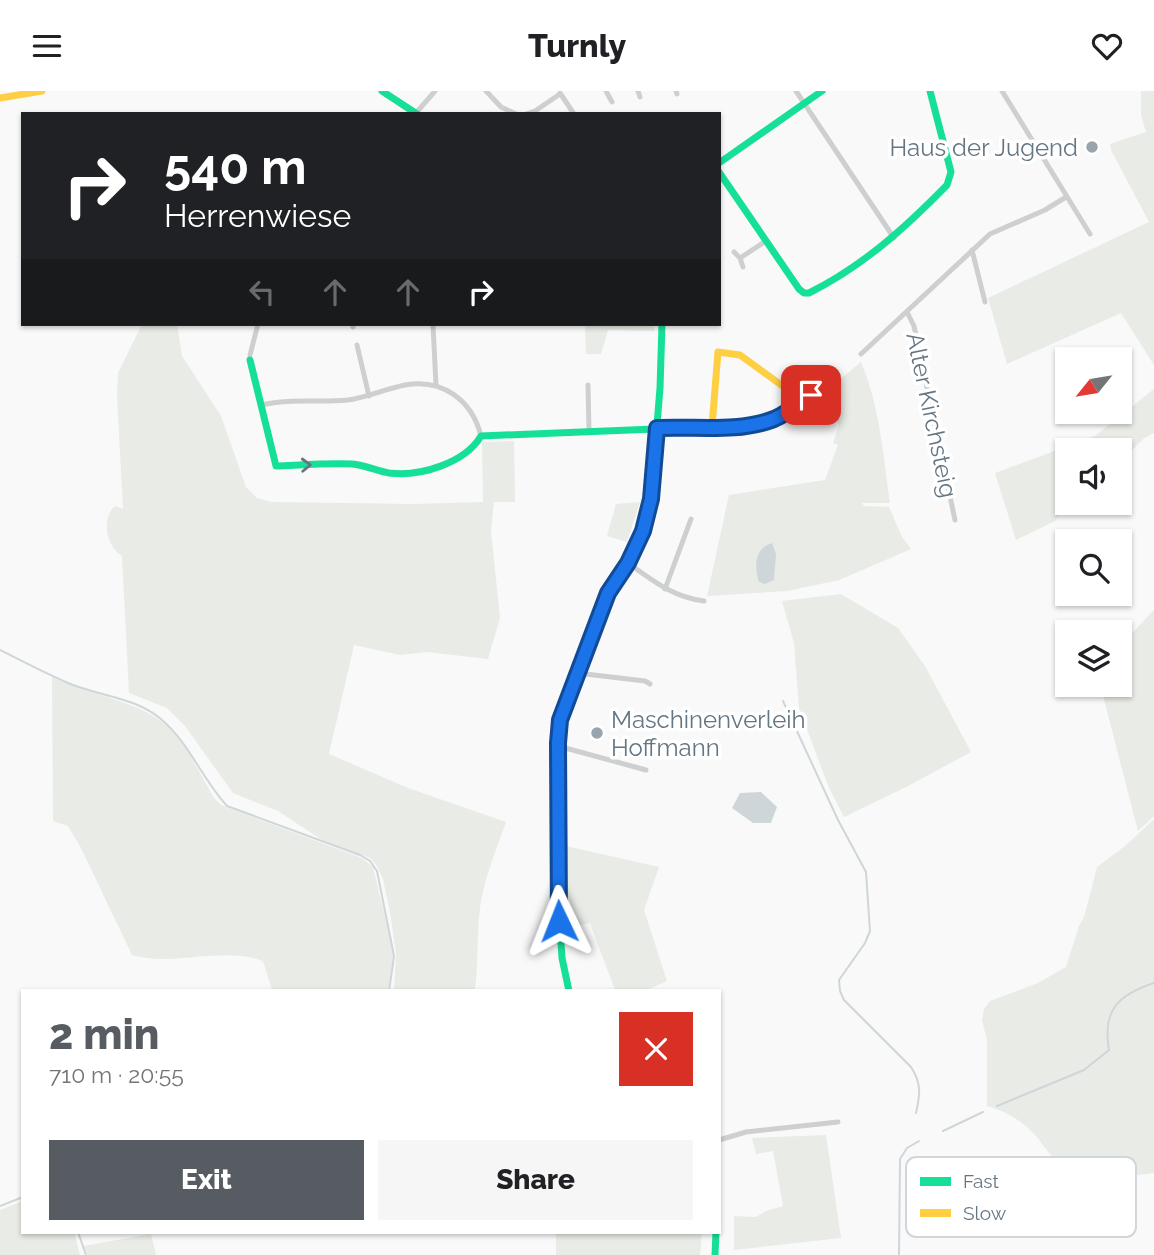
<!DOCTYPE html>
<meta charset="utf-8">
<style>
:root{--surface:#fff;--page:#f6f6f6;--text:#202124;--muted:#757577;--accent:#565c61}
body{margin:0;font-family:Raleway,sans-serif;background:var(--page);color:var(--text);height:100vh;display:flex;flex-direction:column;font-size:26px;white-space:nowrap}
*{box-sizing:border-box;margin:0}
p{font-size:23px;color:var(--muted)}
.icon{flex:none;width:38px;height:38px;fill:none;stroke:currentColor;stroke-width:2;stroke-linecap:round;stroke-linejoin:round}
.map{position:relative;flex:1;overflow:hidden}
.details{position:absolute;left:21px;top:898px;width:700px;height:245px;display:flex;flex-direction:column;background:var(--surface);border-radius:0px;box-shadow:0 2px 5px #0004}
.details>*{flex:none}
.guide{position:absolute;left:21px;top:21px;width:700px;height:214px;border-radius:0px;box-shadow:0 2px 5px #0004;background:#202124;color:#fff;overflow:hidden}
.needle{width:46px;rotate:240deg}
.controls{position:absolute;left:1055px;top:256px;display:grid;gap:14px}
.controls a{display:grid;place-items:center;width:77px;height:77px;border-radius:0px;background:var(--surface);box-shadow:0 2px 5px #0004;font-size:35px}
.pin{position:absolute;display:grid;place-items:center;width:60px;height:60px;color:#fff;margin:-30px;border-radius:14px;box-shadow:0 4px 10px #0006}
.me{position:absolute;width:77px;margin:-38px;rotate:358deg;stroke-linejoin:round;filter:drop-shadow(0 0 5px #0008)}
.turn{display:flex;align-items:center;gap:24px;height:147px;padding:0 28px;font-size:32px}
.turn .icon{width:91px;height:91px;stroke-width:2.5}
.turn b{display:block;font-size:49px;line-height:60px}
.lanes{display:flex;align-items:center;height:66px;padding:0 28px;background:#0003;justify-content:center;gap:35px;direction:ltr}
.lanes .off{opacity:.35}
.round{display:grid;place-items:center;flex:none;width:74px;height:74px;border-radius:0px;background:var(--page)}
.summary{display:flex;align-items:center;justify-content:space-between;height:119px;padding:0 28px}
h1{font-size:42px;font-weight:800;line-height:52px;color:var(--accent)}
.primary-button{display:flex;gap:14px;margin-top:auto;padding:14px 28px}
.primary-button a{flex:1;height:80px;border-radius:0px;background:var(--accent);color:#fff;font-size:28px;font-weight:800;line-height:80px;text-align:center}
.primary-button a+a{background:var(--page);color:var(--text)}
header{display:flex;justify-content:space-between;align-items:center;height:91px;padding:0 28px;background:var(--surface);font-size:32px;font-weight:800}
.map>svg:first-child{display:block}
.green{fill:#e8ebe6}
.water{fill:#ced6d9}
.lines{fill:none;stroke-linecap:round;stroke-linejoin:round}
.stream{stroke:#ced6d9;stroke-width:2}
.street{stroke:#cecfd0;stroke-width:5}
.fast{stroke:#16e098;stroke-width:7}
.slow{stroke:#ffcf43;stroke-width:7}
.oneway{stroke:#657683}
.route-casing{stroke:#114b97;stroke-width:18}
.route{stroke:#1a73e8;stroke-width:12}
.poi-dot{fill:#99a4ac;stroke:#fff;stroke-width:2.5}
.labels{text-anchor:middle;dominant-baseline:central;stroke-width:7;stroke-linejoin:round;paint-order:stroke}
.poi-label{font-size:24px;fill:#657683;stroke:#fff;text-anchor:end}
.street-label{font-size:24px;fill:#657683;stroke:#fff}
.key{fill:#fff;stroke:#d1d6da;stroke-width:2}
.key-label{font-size:19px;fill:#657683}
</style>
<header><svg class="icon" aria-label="menu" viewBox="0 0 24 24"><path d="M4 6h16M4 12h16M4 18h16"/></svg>Turnly<svg class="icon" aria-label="heart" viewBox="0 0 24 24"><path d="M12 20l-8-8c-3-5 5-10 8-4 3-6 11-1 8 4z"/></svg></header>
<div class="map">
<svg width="1154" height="1164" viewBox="0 0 1154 1164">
<rect width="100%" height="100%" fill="#f9f9f9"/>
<!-- green -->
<g class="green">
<path d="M1141,0H1154V274L1121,222L1007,273L988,207L1149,131L1111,59L1110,53L1146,41L1141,24Z"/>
<path d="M142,233H177L182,265L221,325L246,396L257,407L271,411L414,413L483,411L482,351L514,350L515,411H494L491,440L500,527L488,568L427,561L400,564L354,554L329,663L408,697L506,731C495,762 481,795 479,827C477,852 478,875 475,899H394L396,863L391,827L383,788L377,775L370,767L322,749L278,720L233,702L185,635L167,617L129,602L122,465C106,456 101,427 115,415L123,418L117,304L118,282Z"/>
<path d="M585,233H654V240L608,239L601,263H586Z"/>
<path d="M861,271C880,316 883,364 890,412H862L864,415L889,416L902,446L911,458L839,489L787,500L707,505L729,404L825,389L838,354L833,352L839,334L822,303Z"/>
<path d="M1154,298V342L1143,348L1120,371V359H1068V411H1069L1055,430L1016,449L995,382L1095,345Z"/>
<path d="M640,411L627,451L607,445L616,413Z"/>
<path d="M841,503L898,537L925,575L971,661L908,695L844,726L829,697L799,617L794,552L782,510Z"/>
<path d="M1154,519V725L1138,740L1100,593H1120V555Z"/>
<path d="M52,586C86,603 126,607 158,628C183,645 199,681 214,707L221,714L362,767L373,776L390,846L393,866L388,899H272L263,870C222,855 174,876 132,864L81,757L68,735L53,730Z"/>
<path d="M1154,728V1082C1126,1087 1078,1086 1054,1067C1048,1061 1042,1053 1037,1046C1022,1030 1008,1021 987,1015V949L982,929L984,918L990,910L1038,892L1066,876L1079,835L1084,826L1097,776L1125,755Z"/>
<path d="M566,755L659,776L644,819L667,890L647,899H615L590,832L564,838Z"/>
<path d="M826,1044L841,1147L734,1159V1125L756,1126L766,1120L783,1115L773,1060L756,1063L752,1047Z"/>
<path d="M23,1110V1141H74L80,1164H0V1119Z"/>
<path d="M556,1141H702L700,1164H556Z"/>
<path d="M151,1143L156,1164H88L83,1155Z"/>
</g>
<!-- water -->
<g class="water">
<path d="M772,452L776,463L774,489L765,493L759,491C754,475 754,458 772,452Z"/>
<path d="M761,701L777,716L771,732H753L732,717L740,702Z"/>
</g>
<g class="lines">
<!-- stream -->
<g class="stream">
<path d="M0,559C22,570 45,582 68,592C98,605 136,606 162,629C190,653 202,688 227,715L360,764L370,770L377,780L394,865L389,900"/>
<path d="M783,610L838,729L866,781L870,840L865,852L839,889L840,900L844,909L911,976C922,993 920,1004 916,1022"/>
<path d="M997,1015L1084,979L1109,959C1102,919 1118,904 1154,892"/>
<path d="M943,1040L983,1021"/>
<path d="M0,1115L23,1106"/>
<path d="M78,1141L86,1164"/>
<path d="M899,1164L900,1068L907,1057L919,1050"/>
</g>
<!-- street -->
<g class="street">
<path d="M486,0L501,16L516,23"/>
<path d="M606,0L612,11"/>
<path d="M638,0L640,6"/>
<path d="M676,0L677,3"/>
<path d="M796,0L894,147"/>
<path d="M1002,0L1090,143"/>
<path d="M560,2L574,23"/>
<path d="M416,22L435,0"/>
<path d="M526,23L535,20L560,3"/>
<path d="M972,159L985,211"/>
<path d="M734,161L740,167L743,176"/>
<path d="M740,167L766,150"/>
<path d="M907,221L914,235L955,429"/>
<path d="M353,233V236"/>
<path d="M433,234L436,294"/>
<path d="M357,254L369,305"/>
<path d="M861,263L990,143L1045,119L1066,106"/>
<path d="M250,264L258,233"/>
<path d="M588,294L589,340"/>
<path d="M262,314C290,307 319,312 348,309C368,306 385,298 405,294C442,287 472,309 481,345"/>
<path d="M628,472C653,490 673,506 704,510"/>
<path d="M665,498L691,428"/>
<path d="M577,582L645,590L650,593"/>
<path d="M558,655L646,679"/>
<path d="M719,1049L746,1041L838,1031"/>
</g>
<!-- fast -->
<g class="fast">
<path d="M382,0L417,23"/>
<path d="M719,72L822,0"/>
<path d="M719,81L799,198L804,202H809C863,175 905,137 947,94L951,81L930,0"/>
<path d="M250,269L276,375C301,374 327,372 352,373C365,374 377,380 389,382C420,386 465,372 481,345L679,337"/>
<path d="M569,900L562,867L558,808L560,629L608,502L628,472L643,440L651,408L660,297L662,233"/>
<path d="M715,1164L716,1141"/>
</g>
<!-- slow -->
<g class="slow">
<path d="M0,7L42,0"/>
<path d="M679,337C737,336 762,339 811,304L806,297L784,296L740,264L718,261L712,335"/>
</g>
</g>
<!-- one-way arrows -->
<defs><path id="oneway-chevron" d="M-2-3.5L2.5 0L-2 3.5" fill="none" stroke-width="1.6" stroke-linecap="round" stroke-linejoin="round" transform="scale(1.75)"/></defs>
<use class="oneway" href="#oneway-chevron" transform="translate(306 374) rotate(-2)"/>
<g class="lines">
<defs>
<path id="route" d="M559,830L558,652L560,629L608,502L628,472L643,440L651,408L657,337C695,335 738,342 774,328C788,322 799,313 811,304"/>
</defs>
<!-- route casing -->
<use href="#route" class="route-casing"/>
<!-- route -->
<use href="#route" class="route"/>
</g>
<!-- markers -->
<g class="poi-dot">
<circle cx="1092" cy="56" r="7"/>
<circle cx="597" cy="642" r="7"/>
</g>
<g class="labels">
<!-- poi labels -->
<g class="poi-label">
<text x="1078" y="56">Haus der Jugend</text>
<text x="611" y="628" text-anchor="start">Maschinenverleih<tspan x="611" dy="28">Hoffmann</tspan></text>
</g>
<!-- street labels -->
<g class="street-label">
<text transform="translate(932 324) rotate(78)">Alter Kirchsteig</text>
</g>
</g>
<!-- legend -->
<rect x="906" y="1066" width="230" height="80" rx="10" class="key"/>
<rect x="920" y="1086" width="31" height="9" fill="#16e098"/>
<rect x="920" y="1118" width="31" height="8" fill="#ffcf43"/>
<g class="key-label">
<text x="963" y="1097">Fast</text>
<text x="963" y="1129">Slow</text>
</g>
</svg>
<div class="controls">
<a><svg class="needle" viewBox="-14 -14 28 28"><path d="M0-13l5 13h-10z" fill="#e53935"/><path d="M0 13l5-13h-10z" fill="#757577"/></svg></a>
<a><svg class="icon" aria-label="sound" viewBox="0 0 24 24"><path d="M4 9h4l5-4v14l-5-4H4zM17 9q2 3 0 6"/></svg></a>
<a><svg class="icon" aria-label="search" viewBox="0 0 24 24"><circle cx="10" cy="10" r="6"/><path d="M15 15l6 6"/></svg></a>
<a><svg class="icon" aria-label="layers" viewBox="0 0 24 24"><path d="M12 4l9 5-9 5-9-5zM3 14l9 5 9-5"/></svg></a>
</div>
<div class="pin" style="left:811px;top:304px;background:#d93025"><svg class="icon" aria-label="arrive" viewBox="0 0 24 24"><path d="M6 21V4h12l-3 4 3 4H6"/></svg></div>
<svg class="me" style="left:559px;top:830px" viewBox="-20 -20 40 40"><path d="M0-17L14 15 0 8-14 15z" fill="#1a73e8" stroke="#fff" stroke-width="4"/></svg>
<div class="guide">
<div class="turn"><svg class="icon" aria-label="right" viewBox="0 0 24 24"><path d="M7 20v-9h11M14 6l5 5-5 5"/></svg><div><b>540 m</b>Herrenwiese</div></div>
<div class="lanes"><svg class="icon off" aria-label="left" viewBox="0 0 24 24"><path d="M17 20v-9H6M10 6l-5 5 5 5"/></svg><svg class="icon off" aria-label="ahead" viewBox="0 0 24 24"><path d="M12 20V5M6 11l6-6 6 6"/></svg><svg class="icon off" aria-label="ahead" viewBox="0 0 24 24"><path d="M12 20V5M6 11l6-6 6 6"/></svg><svg class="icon" aria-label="right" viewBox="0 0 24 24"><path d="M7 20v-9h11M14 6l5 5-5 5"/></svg></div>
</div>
<section class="details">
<div class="summary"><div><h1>2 min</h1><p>710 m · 20:55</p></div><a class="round" style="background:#d93025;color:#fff"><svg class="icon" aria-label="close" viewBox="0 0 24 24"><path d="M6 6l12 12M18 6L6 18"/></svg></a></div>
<div class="primary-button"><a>Exit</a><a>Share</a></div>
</section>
</div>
